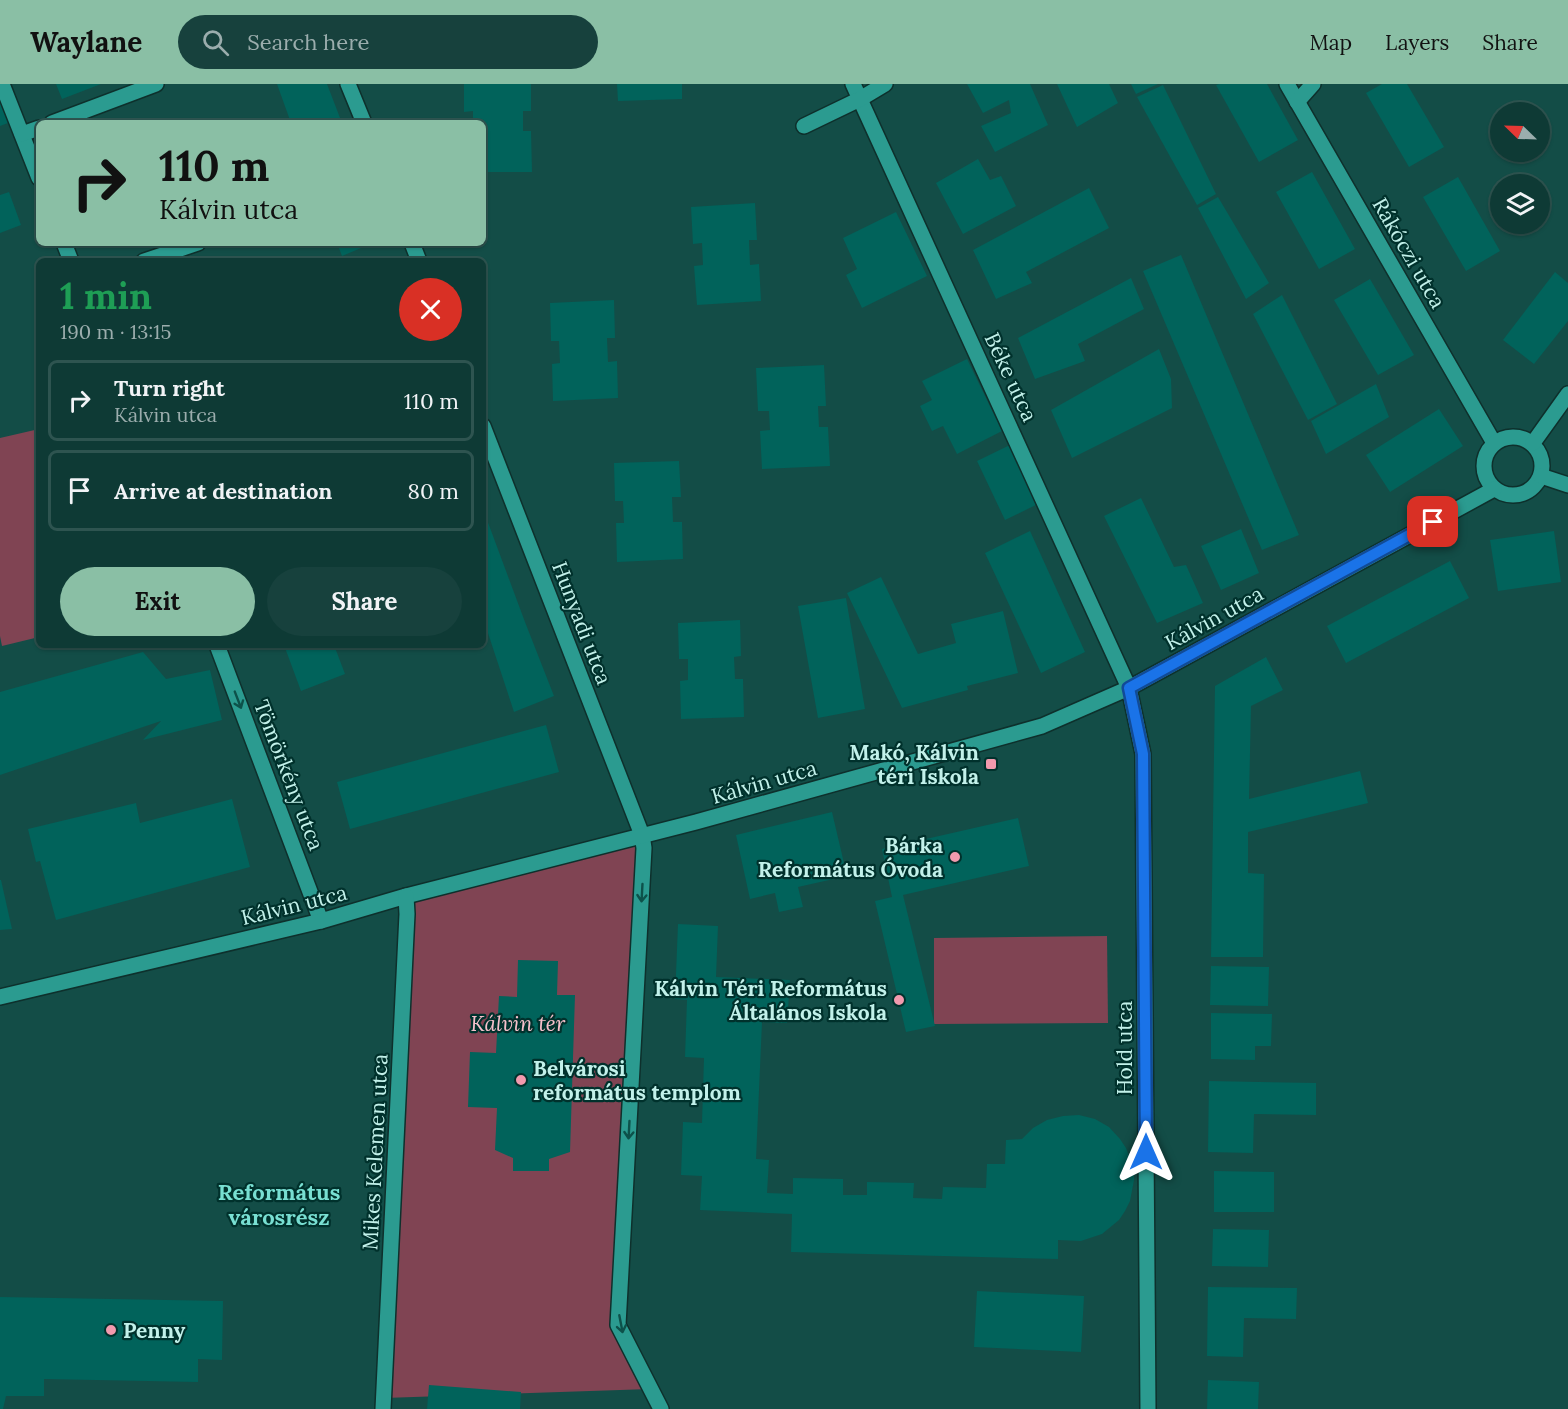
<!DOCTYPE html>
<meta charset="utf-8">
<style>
:root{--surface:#0e3a35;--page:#17413d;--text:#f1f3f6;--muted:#9badad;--line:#2e5450;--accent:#8abfa5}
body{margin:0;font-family:Lora,serif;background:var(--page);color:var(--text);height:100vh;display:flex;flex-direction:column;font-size:22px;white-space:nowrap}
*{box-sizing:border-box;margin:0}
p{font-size:20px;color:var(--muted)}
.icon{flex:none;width:33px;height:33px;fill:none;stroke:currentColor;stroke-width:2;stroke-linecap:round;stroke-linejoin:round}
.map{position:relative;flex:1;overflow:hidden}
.side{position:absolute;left:36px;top:174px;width:450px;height:390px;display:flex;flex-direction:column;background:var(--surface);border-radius:9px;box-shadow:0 2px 4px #0004,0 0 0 2px var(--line)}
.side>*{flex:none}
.top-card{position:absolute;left:36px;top:36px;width:450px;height:126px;border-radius:9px;box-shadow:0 2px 4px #0004,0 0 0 2px var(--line);background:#8abfa5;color:#111;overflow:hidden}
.needle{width:39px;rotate:293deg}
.buttons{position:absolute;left:1490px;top:18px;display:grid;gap:12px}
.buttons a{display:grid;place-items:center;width:60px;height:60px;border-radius:50%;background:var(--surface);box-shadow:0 2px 4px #0004,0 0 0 2px var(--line);font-size:30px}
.pin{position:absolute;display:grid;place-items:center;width:51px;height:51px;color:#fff;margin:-26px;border-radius:12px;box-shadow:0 3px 9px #0006}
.me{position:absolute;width:66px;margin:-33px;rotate:0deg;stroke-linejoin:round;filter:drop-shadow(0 0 4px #0008)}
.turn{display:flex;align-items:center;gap:21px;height:126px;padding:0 24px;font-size:27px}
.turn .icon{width:78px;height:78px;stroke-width:2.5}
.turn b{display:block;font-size:42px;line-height:51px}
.round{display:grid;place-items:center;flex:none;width:63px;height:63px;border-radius:32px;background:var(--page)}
.head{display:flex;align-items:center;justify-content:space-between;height:102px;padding:0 24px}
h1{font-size:36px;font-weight:800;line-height:45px;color:#1e9e55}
.primary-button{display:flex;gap:12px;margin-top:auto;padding:12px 24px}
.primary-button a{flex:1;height:69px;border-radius:36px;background:var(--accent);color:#111;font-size:24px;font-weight:800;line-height:69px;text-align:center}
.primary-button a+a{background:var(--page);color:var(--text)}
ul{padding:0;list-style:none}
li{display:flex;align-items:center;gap:18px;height:81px;margin:0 12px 9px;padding:0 12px;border:3px solid var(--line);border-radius:9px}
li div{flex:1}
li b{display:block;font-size:22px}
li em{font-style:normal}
header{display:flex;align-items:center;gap:36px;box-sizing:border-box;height:84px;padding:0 30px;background:var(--accent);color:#111}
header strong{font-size:28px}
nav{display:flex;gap:33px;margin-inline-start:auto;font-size:21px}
.search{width:420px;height:54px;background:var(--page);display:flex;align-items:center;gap:15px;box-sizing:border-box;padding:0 21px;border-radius:33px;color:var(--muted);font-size:22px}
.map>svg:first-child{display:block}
.green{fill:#804453}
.building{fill:#01635b}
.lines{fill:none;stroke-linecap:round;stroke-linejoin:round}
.minor-casing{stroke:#0e302c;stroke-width:18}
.minor{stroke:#2b9b90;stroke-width:15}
.oneway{stroke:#0d514a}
.route-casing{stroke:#114b97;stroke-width:15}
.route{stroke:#1a73e8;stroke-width:10}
.poi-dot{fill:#f29aae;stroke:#00312c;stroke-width:2}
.labels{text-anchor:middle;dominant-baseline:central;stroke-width:4.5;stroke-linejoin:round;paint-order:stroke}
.street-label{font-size:21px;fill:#c2f1ea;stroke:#00312c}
.poi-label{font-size:21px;font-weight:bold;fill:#c2f1ea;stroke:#00312c;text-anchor:end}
.park-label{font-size:21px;font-style:italic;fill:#f7c1cc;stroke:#00312c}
.neighbourhood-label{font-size:22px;font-weight:bold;fill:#78dfd2;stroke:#00312c}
</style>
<header>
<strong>Waylane</strong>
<div class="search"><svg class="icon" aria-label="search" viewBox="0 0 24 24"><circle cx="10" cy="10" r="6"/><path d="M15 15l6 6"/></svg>Search here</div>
<nav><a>Map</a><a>Layers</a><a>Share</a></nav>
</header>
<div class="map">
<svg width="1568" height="1325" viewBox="0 0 1568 1325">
<rect width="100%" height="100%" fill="#134d47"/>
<!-- green -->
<g class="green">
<path d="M39,345V553L2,562L0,552V354Z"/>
<path d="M642,751L618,1241L650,1305L384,1314L406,812Z"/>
<path d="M1107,852L1108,939L934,940V854Z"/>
</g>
<!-- building -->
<g class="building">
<path d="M56,0H101L62,15Z"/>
<path d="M277,0H327L342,39H291Z"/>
<path d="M464,0H531V27H523V47H531L532,88H483V39H473V27L464,28Z"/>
<path d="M617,0H682V15L618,17Z"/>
<path d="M967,0H1030L1048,41L995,68L981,42L1011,29L1009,16L983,29Z"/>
<path d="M1057,0H1109L1118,19L1077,43Z"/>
<path d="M1131,0H1158L1136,10Z"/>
<path d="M1219,0H1267L1298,56L1259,78L1216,1Z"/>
<path d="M1382,0H1407L1444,63L1409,83L1366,9Z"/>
<path d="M1163,1L1216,110L1197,121L1137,13Z"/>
<path d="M0,16L8,39L0,42Z"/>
<path d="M978,75L990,96L1001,92L1016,122L963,150L936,99Z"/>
<path d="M1312,88L1355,165L1319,185L1276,108Z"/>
<path d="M1458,93L1500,167L1466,187L1423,113Z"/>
<path d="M1089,104L1109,144L1026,188L1032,199L996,215L973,166Z"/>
<path d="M9,108L21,141L0,149V111Z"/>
<path d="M1218,113L1269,199L1246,215L1198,124Z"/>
<path d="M755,119L757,156H749L750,181L759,180L761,217L697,221L694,182L703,181L702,159L693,160L691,123Z"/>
<path d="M896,128L927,192L862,224L846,191L857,185L843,154Z"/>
<path d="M337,159H373L342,172Z"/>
<path d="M1181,171L1299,451L1262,466L1143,187Z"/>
<path d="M1555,188L1568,199V237L1534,280L1503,256Z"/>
<path d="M1131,194L1144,225L1078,260L1085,277L1035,295L1018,254Z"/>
<path d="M1370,195L1414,271L1378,291L1334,216Z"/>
<path d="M1282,211L1337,320L1308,336L1253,230Z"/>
<path d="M614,216L615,254H607L608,278L617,277L618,314L553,317L552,280L560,279L559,257H551L550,219Z"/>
<path d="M1159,265L1171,295L1172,324L1072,374L1051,326Z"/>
<path d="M967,275L1002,347L957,370L943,342L932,347L920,322L932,316L922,297Z"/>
<path d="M824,281L826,322H818L819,343H828L830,382L762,385L760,347L770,346L769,327H758L756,284Z"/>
<path d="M1376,300L1389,333L1326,370L1311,337Z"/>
<path d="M1439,325L1463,362L1390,408L1366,371Z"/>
<path d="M1012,360L1040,419L1005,436L977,377Z"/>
<path d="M679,377L681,413H672L673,438H682L683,475L617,478L616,439H624L623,417H615L614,379Z"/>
<path d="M1141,414L1174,483L1186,481L1203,519L1157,539L1104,432Z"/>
<path d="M483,425L525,538L554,612L514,628L483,534Z"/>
<path d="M1241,445L1259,489L1221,506L1201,462Z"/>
<path d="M1030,447L1085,568L1041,589L985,469Z"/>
<path d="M1554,447L1561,498L1498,507L1490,456Z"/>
<path d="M1450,477L1469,514L1346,579L1327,542Z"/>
<path d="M881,493L918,570L956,559L951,540L1003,527L1018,589L967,602L968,606L902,624L847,509Z"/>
<path d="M846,514L865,625L818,634L798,522Z"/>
<path d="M740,536L741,572L734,573L735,595H743L744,633L681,635L680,597L688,596V575H679L678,539Z"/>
<path d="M284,561H334L345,590L301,607Z"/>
<path d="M143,568L166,595L210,586L222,636L143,656L161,637L0,691V608Z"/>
<path d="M1266,573L1283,606L1251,622L1249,715L1360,687L1368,719L1248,748V789L1264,790L1263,873H1211L1215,602Z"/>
<path d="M546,641L559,688L350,745L337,698Z"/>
<path d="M232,715L250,783L56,836L40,777L36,778L28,745L136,719L140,739Z"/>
<path d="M832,728L847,792L798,803L803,823L779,828L775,809L750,815L736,751Z"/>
<path d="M1018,734L1029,782L903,811L935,942L906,948L875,817L892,813L882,765Z"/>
<path d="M0,796H1L12,845L0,846Z"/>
<path d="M678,840L718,842L716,893L790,896L787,939L762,938L756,1075L769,1076L767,1109L793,1110V1094L843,1095V1111H867V1098L914,1099L913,1114L942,1115L943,1103L986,1104L987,1080H1005L1006,1056L1022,1055L1033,1044L1047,1036L1063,1032L1079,1031L1095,1035L1109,1043L1120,1055L1126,1064L1134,1085V1096L1130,1117L1125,1127L1119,1136L1102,1150L1081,1157L1058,1156V1175L791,1168L792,1130L700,1126L702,1092L681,1091L683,1038L702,1039L704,974L685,973L687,916L675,915Z"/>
<path d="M518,876L558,877L557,911H575L570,1068L549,1075V1087H513V1074L495,1066L497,1024L468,1023L470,968L496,969L499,912L517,913Z"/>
<path d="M1211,882L1269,883L1268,922L1210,921Z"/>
<path d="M1211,929L1272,930L1271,962H1255V976L1211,975Z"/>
<path d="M1209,997L1316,999V1031L1254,1030L1253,1069L1208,1068Z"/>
<path d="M1214,1087L1274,1088V1128H1214Z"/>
<path d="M1213,1145L1269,1146L1268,1183L1212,1182Z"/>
<path d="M1208,1203L1297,1204L1296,1235L1244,1234L1243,1273L1207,1272Z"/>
<path d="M977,1207L1084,1212L1081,1268L974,1263Z"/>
<path d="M0,1213L223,1217L222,1276L198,1275V1298L44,1295V1312H6L3,1325H0Z"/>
<path d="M1208,1296L1259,1298L1258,1325H1207Z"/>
<path d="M429,1301L521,1308L520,1325H427Z"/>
</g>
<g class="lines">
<defs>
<g id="minor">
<path d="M2,0L39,94"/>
<path d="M348,0L364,39"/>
<path d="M853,0L1129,604L1143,670L1148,1325"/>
<path d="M1287,0L1494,359"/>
<path d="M1297,18L1313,0"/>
<path d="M52,39L156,0"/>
<path d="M804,42L860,15L885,0"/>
<path d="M22,50L39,44"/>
<path d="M64,159L71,177"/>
<path d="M412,159L419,177"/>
<path d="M144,177L198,159"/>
<path d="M483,342L642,751L644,764L618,1241L661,1325"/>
<circle cx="1513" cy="382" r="29"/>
<path d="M1533,359L1568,310"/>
<path d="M1541,392L1568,401"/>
<path d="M217,561L321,837"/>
<path d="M0,913L321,837L406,812L696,738L1042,642L1129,604L1494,405"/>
<path d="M383,1325L407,830L406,812"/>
</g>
</defs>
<!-- minor casing -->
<use href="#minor" class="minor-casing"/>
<!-- minor -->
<use href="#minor" class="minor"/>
</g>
<!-- one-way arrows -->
<defs><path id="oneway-shaft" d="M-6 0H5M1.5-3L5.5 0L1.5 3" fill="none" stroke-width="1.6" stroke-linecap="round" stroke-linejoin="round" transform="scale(1.5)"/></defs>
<g class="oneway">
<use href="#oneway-shaft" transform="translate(238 616) rotate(69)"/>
<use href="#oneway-shaft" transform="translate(642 809) rotate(93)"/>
<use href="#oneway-shaft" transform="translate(629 1046) rotate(93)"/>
<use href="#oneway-shaft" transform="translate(621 1240) rotate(79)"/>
</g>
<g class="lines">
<defs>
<path id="route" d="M1146,1068L1143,670L1129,604L1433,438"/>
</defs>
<!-- route casing -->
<use href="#route" class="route-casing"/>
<!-- route -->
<use href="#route" class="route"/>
</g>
<!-- markers -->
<g class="poi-dot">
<rect x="985" y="674" width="12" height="12" rx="3"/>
<circle cx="955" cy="773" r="6"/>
<circle cx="899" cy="916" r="6"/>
<circle cx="521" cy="996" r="6"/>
<circle cx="111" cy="1246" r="6"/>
</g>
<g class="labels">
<!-- street labels -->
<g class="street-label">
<text transform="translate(1409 169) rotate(60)">Rákóczi utca</text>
<text transform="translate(1011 293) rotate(65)">Béke utca</text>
<text transform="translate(1214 534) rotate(-29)">Kálvin utca</text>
<text transform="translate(582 539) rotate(69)">Hunyadi utca</text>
<text transform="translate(289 691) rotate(69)">Tömörkény utca</text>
<text transform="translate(764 698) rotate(-16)">Kálvin utca</text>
<text transform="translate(294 821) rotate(-14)">Kálvin utca</text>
<text transform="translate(1124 964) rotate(-90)">Hold utca</text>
<text transform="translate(375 1068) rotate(-87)">Mikes Kelemen utca</text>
</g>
<!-- poi labels -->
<g class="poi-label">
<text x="979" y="668">Makó, Kálvin<tspan x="979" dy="24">téri Iskola</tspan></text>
<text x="943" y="761">Bárka<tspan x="943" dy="24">Református Óvoda</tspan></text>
<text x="887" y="904">Kálvin Téri Református<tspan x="887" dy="24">Általános Iskola</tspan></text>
<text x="533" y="984" text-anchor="start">Belvárosi<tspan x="533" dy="24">református templom</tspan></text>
<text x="123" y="1246" text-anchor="start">Penny</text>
</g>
<!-- park labels -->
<g class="park-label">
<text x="518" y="939">Kálvin tér</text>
</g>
<!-- neighbourhood labels -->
<g class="neighbourhood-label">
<text x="279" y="1108">Református<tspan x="279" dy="25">városrész</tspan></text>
</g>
</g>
</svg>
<div class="buttons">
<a><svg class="needle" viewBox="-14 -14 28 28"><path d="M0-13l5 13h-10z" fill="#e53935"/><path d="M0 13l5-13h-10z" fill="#9badad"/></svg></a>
<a><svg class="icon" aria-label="layers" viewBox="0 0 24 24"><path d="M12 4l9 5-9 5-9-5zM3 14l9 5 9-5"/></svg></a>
</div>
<div class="pin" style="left:1433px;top:438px;background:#d93025"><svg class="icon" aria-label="arrive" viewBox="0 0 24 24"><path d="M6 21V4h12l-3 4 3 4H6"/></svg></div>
<svg class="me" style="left:1146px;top:1068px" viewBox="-20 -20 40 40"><path d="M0-17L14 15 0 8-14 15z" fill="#1a73e8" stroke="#fff" stroke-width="4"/></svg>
<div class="top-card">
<div class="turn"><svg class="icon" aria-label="right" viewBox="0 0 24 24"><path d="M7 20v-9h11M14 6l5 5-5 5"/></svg><div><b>110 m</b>Kálvin utca</div></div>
</div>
<section class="side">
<div class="head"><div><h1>1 min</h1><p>190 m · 13:15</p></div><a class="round" style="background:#d93025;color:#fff"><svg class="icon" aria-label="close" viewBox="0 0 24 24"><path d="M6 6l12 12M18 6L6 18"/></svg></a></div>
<ul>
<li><svg class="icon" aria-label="right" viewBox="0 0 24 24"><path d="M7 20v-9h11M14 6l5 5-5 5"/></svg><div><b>Turn right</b><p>Kálvin utca</p></div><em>110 m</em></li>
<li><svg class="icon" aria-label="arrive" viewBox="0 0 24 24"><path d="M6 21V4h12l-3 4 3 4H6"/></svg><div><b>Arrive at destination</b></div><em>80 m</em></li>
</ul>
<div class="primary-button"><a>Exit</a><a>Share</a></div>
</section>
</div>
